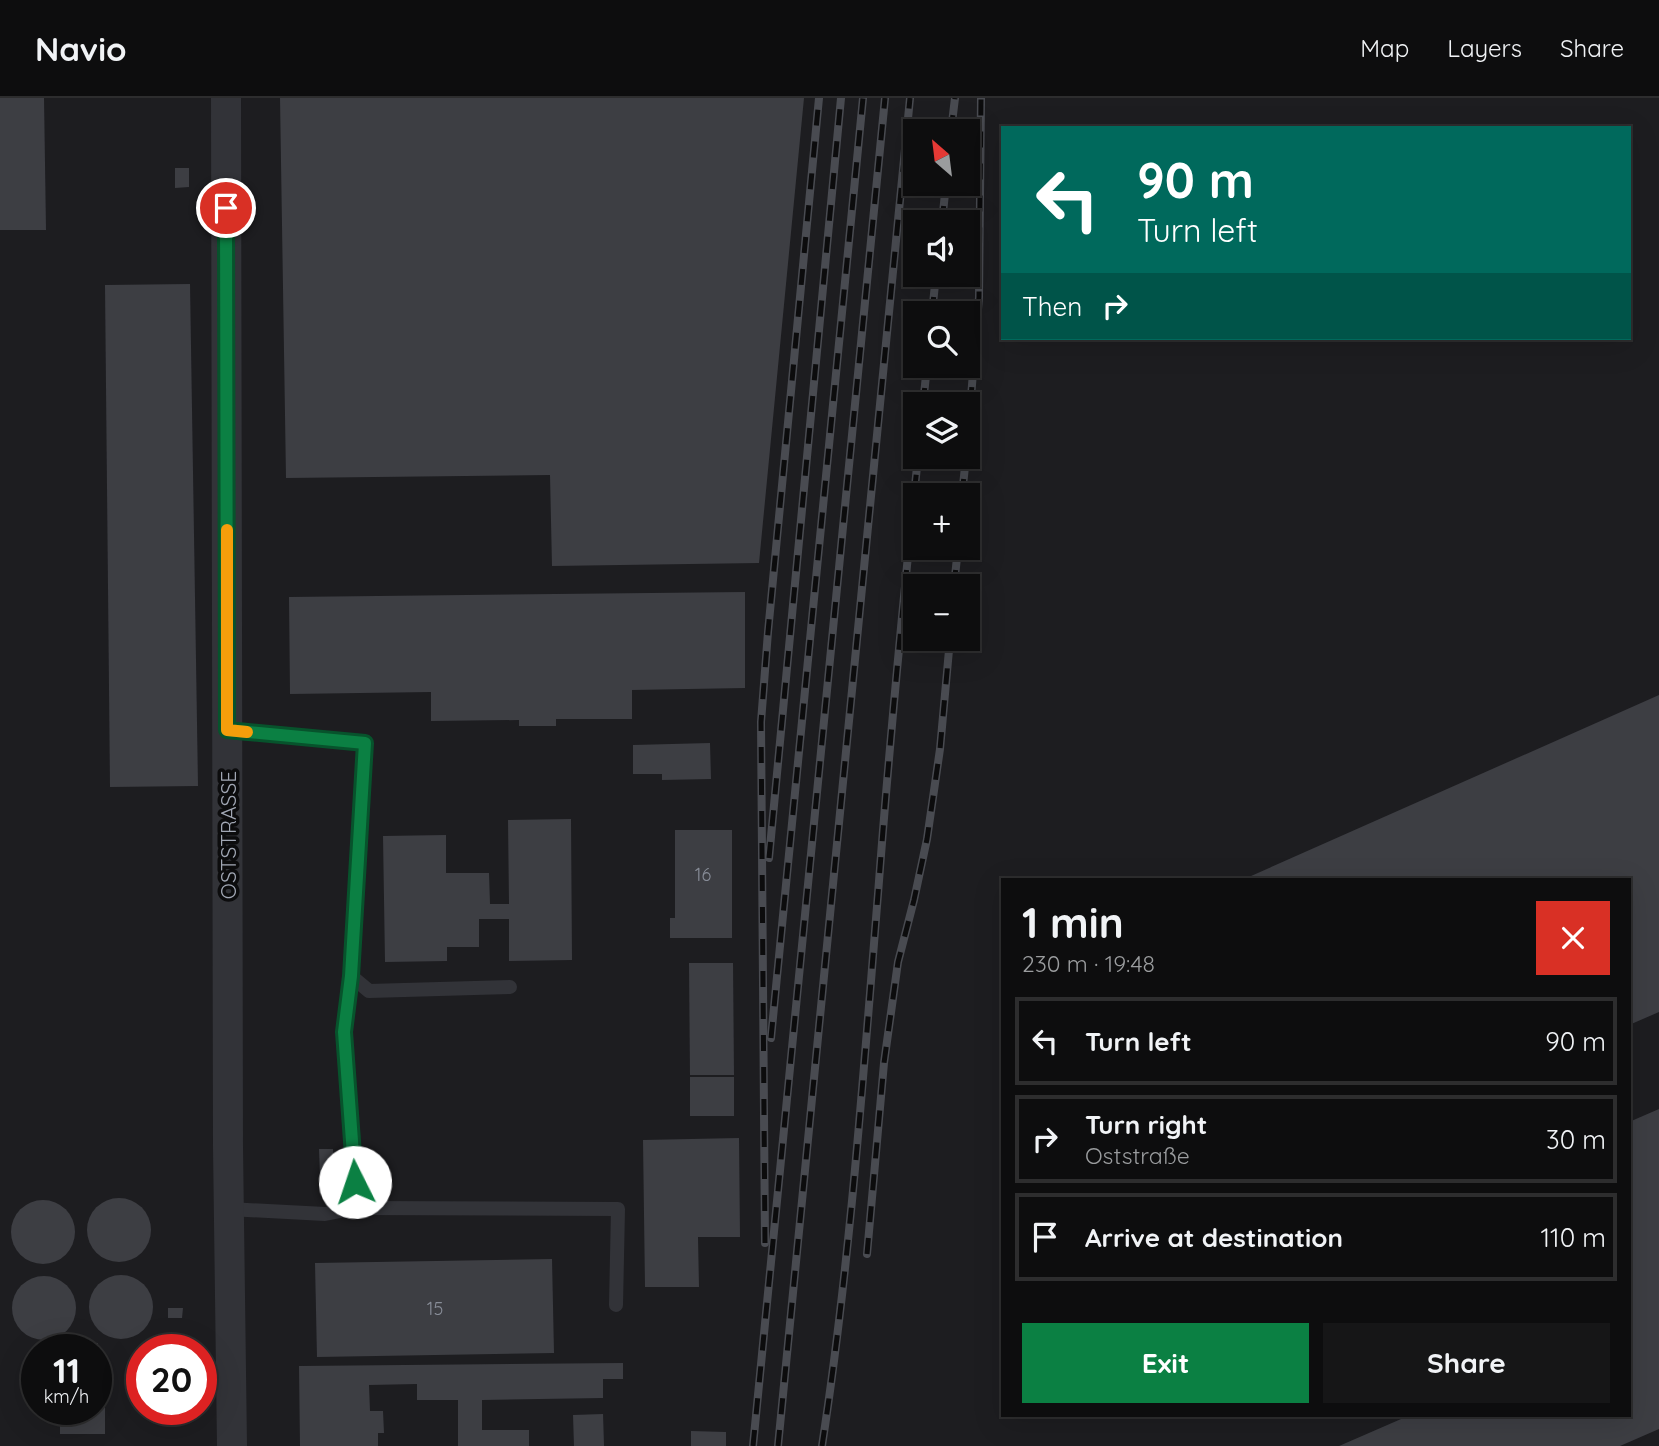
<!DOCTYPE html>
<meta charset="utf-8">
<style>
:root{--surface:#0d0d0e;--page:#161617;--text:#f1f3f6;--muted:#9a9c9e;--line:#2d2d2e;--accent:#0b8043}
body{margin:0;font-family:Quicksand,sans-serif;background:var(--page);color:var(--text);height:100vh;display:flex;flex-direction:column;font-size:26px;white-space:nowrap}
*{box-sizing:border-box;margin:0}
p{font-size:23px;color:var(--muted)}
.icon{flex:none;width:38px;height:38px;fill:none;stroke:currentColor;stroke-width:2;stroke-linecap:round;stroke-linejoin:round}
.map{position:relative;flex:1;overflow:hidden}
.panel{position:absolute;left:1001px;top:780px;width:630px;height:539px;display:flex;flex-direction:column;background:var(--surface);border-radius:0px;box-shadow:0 7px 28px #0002,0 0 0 2px var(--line)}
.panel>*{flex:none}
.top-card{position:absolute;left:1001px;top:28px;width:630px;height:214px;border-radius:0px;box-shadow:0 7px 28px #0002,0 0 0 2px var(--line);background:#00695c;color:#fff;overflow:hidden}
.needle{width:46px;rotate:332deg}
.fabs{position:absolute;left:903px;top:21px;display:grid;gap:14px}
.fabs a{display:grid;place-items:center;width:77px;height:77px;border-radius:0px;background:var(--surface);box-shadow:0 7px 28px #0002,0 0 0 2px var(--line);font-size:35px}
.speed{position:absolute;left:21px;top:1236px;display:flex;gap:14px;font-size:35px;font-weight:700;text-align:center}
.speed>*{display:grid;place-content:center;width:91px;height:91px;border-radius:50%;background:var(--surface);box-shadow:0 7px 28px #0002,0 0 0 2px var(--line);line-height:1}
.speed small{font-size:18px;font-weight:400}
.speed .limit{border:10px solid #d22;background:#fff;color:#111}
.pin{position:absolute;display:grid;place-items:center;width:60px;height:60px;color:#fff;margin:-30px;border:4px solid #fff;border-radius:50%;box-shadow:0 2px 7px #0007}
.me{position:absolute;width:77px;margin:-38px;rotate:356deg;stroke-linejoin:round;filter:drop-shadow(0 0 5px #0008)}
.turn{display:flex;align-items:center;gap:24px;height:147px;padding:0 21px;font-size:32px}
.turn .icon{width:91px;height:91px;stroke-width:2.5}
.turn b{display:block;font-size:49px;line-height:60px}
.then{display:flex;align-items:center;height:66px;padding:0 21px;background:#0003;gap:14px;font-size:26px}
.round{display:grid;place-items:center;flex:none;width:74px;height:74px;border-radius:0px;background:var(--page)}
.overview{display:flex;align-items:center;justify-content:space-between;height:119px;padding:0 21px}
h1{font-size:42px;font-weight:700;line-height:52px}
.cta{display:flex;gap:14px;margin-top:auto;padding:14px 21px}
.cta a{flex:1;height:80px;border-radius:0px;background:var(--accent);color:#fff;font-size:28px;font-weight:700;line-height:80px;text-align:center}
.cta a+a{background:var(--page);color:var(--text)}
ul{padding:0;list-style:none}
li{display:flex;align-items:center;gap:21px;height:88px;margin:0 14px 10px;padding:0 7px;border:4px solid var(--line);border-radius:0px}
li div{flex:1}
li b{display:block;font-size:26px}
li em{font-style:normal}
header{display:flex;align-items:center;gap:42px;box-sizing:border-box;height:98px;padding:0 35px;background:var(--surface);border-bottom:2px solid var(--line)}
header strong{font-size:33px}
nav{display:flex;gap:38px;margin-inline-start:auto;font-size:24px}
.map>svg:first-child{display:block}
.built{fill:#1d1d20;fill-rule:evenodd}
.building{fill:#3d3e43}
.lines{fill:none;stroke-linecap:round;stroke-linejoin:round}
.service{stroke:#323338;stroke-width:14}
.minor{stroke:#323338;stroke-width:30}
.rail-casing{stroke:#494b51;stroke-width:8}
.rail{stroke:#0c0c0d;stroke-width:5;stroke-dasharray:16;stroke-linecap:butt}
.route-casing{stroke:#07532c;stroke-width:18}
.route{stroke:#0b8043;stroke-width:12}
.slow{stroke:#f59e0b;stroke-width:12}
.labels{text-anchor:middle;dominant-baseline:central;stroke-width:7;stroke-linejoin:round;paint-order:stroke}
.number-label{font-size:18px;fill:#888d98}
.street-label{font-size:21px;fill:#a1a7b4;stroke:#0c0c0d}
</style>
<header>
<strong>Navio</strong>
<nav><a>Map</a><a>Layers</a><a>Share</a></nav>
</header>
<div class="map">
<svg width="1659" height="1348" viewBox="0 0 1659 1348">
<rect width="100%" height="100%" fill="#111113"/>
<!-- built -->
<path class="built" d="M0,0H1659V1348H0ZM1003,30H1629V240H1003ZM915,33H968V86H915ZM915,124H968V177H915ZM915,215H968V268H915ZM915,306H968V359H915ZM915,397H968V450H915ZM915,488H968V541H915ZM1003,782H1629V1318H1003ZM37,1251H96V1311H37ZM142,1251H201V1311H142Z"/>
<!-- building -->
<g class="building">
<path d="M0,0H44L46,132H0Z"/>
<path d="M280,0H804L759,465L552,468L550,377L286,380Z"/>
<path d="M175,70H189V89L175,90Z"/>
<path d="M190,186L198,688L110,689L105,187Z"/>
<path d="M745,494V590L632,592V621H556V628H519V622L431,623V594L290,596L289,499Z"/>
<path d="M1659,597V914L1629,927V782H1242Z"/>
<path d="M710,645L711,681L662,682V676H633V647Z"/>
<path d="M571,721L572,862L509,863V821H479V849H447V863L385,864L383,738L446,737V775H489L490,806H509L508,722Z"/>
<path d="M675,732H732V840H670V820H675Z"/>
<path d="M689,865H733L734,977H690Z"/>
<rect x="690" y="979" width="44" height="39"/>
<path d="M1659,1011V1331L1620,1348H1339L1408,1318H1629V1024Z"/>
<path d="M739,1040L740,1139H698L699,1189H645L643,1042Z"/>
<path d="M319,1051H333L334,1080H320Z"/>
<circle cx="119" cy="1132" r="32"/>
<circle cx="43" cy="1134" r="32"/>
<path d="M552,1161L554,1255L317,1259L315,1165Z"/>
<circle cx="121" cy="1209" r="32"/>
<circle cx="44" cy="1210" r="32"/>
<path d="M168,1210H183L182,1220H168Z"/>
<rect x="69" y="1245" width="29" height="6"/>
<path d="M623,1265V1281H603V1300L482,1302V1332H529V1348H458V1302H417V1286L369,1287L370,1313H383L384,1335H378V1348H300L299,1268Z"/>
<path d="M96,1292H105V1336H60V1311H96Z"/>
<path d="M603,1316L604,1348H574L573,1317Z"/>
<path d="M691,1333L726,1334V1348H691Z"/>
</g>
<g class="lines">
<!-- service -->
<g class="service">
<path d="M227,632L365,645L351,878L369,893L510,889"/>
<path d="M356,1110L618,1111L616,1207"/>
<path d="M229,1111L325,1116L356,1110L344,934L351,878"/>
</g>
<!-- minor -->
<path class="minor" d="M226,0L228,1048L232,1348"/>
<defs>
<g id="rail">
<path d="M951,33L955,0"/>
<path d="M942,124L946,86"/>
<path d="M932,215L936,177"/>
<path d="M923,306L927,268"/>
<path d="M968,337L979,199L981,0"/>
<path d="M962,397L966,359"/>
<path d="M954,488L958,450"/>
<path d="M769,760L841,0"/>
<path d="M771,940L863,0"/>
<path d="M765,1145L761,624L768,534L819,0"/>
<path d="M867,1156L884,965L898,864L914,802L927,741L940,651L950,541"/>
<path d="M753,1348L885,0"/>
<path d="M778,1348L910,0"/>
<path d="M822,1348C850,1166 863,980 878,796C889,650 903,504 918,359"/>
</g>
</defs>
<!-- rail casing -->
<use href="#rail" class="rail-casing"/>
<!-- rail -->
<use href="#rail" class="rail"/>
</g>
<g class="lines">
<defs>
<path id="route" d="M226,110L227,632L365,645L351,878L344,934L355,1084"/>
</defs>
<!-- route casing -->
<use href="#route" class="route-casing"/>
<!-- route -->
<use href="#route" class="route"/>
<!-- slow -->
<path class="slow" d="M227,432V632L247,634"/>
</g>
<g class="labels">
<!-- number labels -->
<g class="number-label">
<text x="703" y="776">16</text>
<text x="435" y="1210">15</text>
</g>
<!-- street labels -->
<g class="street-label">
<text transform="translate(228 737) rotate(-90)">OSTSTRASSE</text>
</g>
</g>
</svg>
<div class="fabs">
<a><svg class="needle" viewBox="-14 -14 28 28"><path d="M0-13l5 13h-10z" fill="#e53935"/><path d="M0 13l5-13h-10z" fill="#9a9c9e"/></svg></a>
<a><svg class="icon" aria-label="sound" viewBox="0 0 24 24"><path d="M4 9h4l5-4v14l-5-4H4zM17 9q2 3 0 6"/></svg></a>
<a><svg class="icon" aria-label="search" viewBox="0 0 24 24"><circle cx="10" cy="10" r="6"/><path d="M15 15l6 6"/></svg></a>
<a><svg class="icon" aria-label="layers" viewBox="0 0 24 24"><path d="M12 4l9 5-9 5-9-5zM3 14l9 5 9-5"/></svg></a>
<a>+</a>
<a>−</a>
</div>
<div class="speed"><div>11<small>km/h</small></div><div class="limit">20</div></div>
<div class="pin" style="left:226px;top:110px;background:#d93025"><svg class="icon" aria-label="arrive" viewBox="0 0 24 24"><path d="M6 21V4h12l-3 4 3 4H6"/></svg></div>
<svg class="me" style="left:355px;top:1084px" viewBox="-20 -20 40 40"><circle r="19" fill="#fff"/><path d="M0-13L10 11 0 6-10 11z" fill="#0b8043"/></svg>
<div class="top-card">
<div class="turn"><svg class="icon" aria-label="left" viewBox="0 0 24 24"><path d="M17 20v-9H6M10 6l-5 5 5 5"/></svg><div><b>90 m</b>Turn left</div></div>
<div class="then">Then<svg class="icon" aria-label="right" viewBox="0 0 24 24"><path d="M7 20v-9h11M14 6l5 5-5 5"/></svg></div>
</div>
<section class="panel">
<div class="overview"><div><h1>1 min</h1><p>230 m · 19:48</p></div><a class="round" style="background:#d93025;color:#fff"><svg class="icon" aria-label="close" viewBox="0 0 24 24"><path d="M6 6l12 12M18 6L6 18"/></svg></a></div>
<ul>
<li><svg class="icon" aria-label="left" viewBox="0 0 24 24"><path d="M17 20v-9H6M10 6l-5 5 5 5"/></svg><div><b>Turn left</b></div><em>90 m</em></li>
<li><svg class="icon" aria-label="right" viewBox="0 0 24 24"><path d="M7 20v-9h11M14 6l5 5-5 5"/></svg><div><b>Turn right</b><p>Oststraße</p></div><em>30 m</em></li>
<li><svg class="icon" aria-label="arrive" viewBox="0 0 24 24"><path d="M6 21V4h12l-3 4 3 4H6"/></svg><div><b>Arrive at destination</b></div><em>110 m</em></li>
</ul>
<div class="cta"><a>Exit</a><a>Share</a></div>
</section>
</div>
